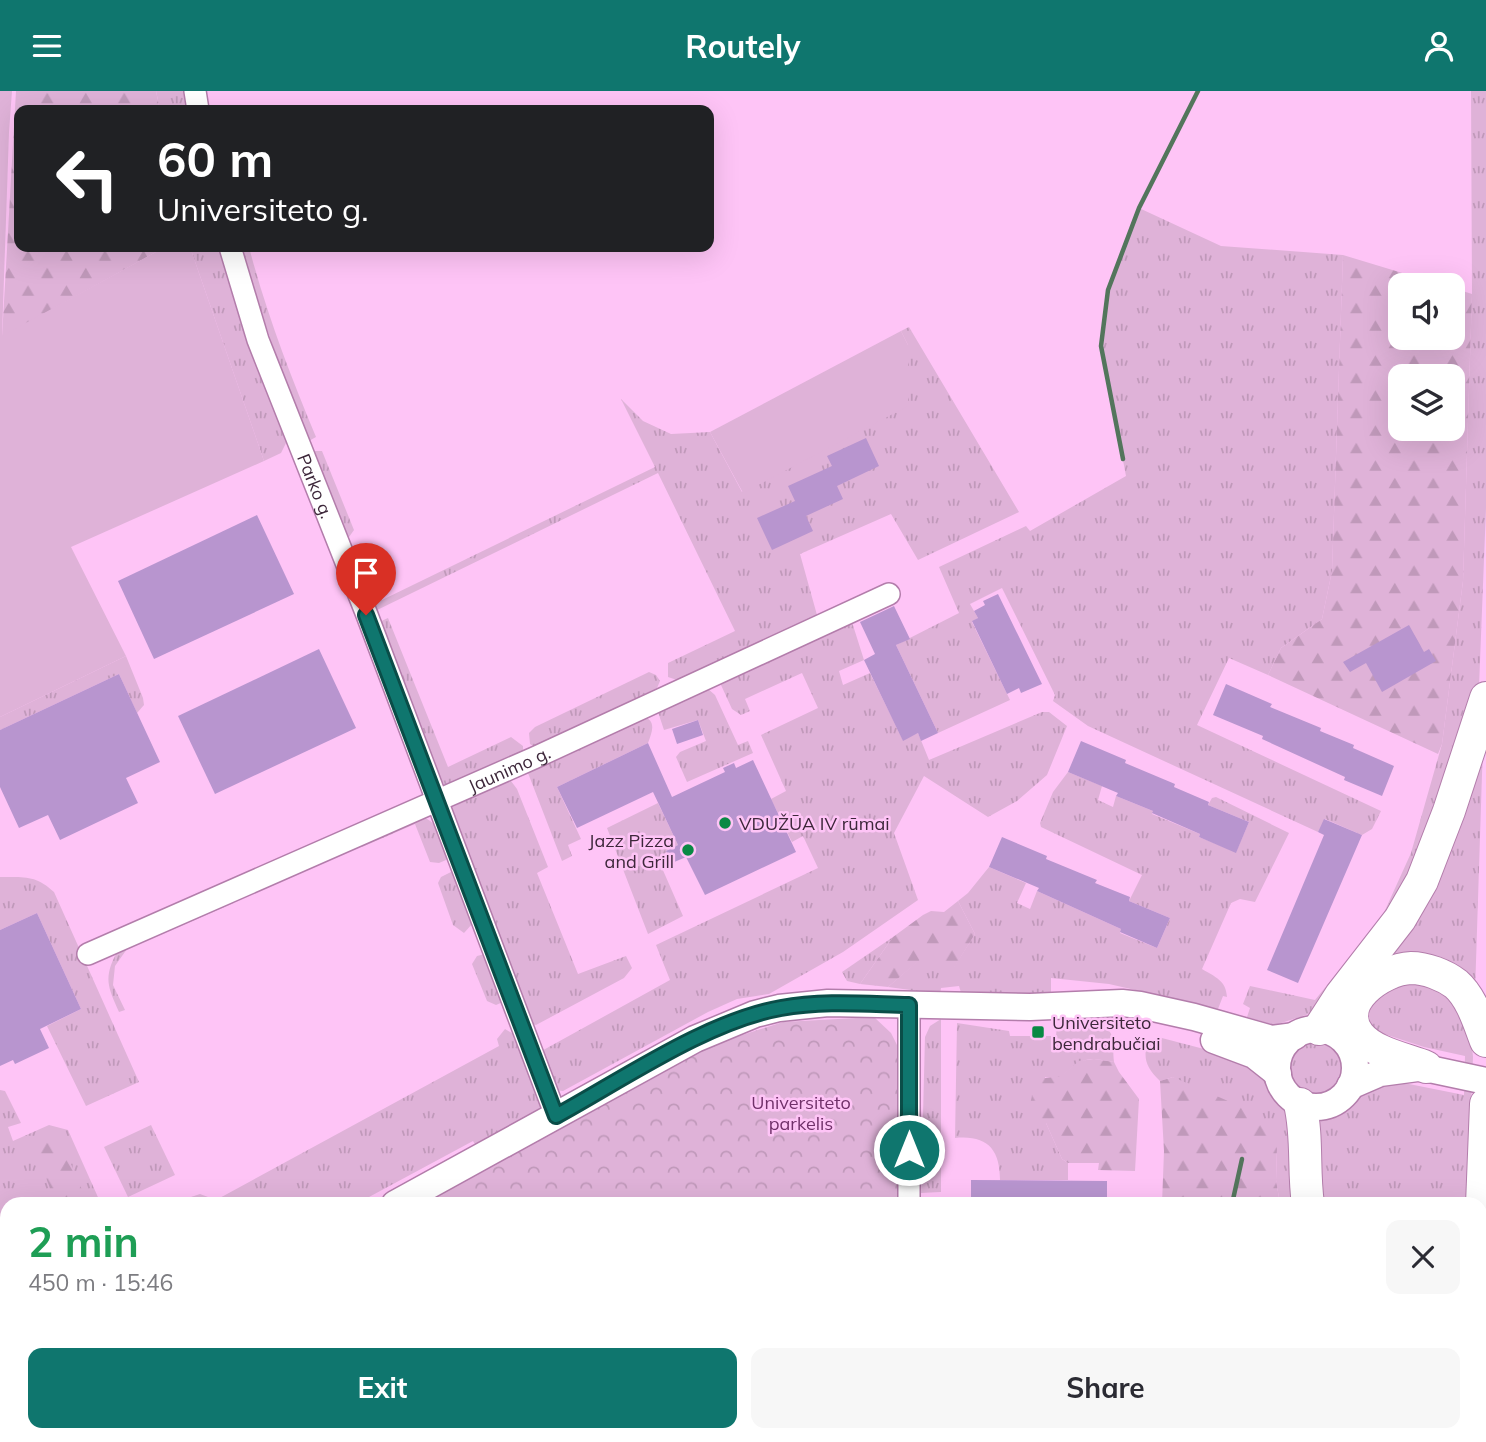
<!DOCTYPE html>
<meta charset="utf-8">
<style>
:root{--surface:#fff;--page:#f7f7f7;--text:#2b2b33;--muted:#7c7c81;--accent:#0f766e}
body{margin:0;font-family:Mulish,sans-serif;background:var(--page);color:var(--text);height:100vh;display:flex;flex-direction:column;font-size:26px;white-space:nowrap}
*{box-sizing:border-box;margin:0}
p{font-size:23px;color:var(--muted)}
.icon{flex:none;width:38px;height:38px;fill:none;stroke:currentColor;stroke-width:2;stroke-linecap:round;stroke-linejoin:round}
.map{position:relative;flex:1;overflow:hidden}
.details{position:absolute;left:0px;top:1106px;width:1488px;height:245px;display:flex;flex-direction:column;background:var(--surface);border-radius:21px 21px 0 0;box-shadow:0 7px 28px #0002}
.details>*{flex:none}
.hud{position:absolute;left:14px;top:14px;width:700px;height:147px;border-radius:14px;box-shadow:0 7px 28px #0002;background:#202124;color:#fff;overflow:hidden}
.buttons{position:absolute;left:1388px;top:182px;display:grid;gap:14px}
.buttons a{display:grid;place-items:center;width:77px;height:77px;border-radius:14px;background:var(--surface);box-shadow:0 7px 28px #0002;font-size:35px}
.pin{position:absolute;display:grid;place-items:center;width:60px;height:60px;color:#fff;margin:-72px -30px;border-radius:50% 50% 50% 0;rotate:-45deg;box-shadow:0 0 7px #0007}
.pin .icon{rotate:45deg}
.me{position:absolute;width:77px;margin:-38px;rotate:0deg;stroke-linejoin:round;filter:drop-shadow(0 0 5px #0008)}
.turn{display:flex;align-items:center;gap:24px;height:147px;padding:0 28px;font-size:32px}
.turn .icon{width:91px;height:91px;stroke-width:2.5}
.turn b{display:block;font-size:49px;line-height:60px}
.round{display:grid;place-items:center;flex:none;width:74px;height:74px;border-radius:14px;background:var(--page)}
.headline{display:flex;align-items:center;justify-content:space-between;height:119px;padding:0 28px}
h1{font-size:42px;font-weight:700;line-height:52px;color:#1e9e55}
.cta{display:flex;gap:14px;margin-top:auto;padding:14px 28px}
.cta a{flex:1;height:80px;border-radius:14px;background:var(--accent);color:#fff;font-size:28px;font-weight:700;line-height:80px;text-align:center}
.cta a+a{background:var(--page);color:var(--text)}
header{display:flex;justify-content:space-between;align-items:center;height:91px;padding:0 28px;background:var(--accent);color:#fff;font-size:32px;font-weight:700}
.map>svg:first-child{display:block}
.grass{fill:url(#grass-tufts)}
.forest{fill:url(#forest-firs);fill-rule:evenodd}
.park{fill:url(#park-crowns)}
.garden{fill:#dfb2d8}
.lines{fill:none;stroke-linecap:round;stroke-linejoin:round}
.stream{stroke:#53755c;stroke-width:4.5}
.building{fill:#b895cf}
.minor-casing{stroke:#b37dab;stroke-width:24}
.major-casing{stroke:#b37dab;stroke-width:29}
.highway-casing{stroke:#b37dab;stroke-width:34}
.minor{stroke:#fff;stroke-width:21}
.major{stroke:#fff;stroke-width:26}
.highway{stroke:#fff;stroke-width:32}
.route-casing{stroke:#0a4d48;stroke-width:18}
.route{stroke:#0f766e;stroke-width:12}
.poi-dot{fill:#098944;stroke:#fec4f6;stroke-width:2.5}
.labels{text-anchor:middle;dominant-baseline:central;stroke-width:5;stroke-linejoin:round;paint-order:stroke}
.street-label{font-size:18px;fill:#3d273a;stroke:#fec4f6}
.poi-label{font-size:18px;fill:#3d273a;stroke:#fec4f6;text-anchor:start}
.park-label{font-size:18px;fill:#703069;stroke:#fec4f6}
</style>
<header><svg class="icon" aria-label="menu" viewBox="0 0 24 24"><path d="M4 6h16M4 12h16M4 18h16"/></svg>Routely<svg class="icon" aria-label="person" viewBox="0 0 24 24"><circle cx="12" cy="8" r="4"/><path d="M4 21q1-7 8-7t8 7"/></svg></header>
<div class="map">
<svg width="1486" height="1351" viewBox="0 0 1486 1351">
<defs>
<pattern id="grass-tufts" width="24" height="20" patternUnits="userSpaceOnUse" patternTransform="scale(1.75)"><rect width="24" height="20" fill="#dfb2d8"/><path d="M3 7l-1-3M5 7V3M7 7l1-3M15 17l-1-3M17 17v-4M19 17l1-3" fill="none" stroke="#c099ba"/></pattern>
<pattern id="forest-firs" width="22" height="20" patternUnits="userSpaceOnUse" patternTransform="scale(1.75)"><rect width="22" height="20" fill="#dfb2d8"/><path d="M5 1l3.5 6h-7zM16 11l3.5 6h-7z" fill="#c099ba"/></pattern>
<pattern id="park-crowns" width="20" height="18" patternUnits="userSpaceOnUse" patternTransform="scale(1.75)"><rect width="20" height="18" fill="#dfb2d8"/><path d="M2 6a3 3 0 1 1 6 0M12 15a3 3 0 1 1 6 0" fill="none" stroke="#c099ba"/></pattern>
</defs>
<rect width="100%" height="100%" fill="#fec4f6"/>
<!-- grass -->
<g class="grass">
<path d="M156,0H188L191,19H160Z"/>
<path d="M1471,0H1486V417L1479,596L1397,819L1312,922L1275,934L1247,926L1250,917L1243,913L1250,895L1315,909L1382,826L1411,762L1442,653L1463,490L1472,203Z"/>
<path d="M1139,117L1221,155L1343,164L1332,480L1322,528L1281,557L1268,584L1229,567L1197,634L1381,720L1372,738L1362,744L1325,728L1318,741L1088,635L1053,610L1055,604L1002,497L970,513L978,527L972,531L1010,609L938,642L896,554L959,522L939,476L1026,435L1030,440L1126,385L1101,255L1108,199Z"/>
<path d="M190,156H220L241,228L286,343V352L281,362L264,370Z"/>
<path d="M238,156H249C266,221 290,284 316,346L307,351Z"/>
<path d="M909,236L1019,421L918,469L891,423L800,463L817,524L677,589L668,586V572L735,540L658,382L373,521L351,467L354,461L362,459L382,509L655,376L621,308L643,330L671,343L710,341L742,401L908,254L901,240Z"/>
<path d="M315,360H322L354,439L349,446L344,444L311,364Z"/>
<path d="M388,527L448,676L511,646L523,655V660L518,664L447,695L437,688L377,532Z"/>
<path d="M851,528L864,569L839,580L843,594L870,582L903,649L918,642L929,669L1042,621H1049L1067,635L1047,684L1017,710L988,726L924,685L894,742L918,809L843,861L769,903L737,908L708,921L563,1000L555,999L538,962L670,889L656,854L818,777L803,745L792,751L771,708L786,700L761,644L818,617L802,582L745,608L750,620L741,624L732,618L721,594L724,585Z"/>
<path d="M126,565L143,607L144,614L137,622L119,583L0,639V626Z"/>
<path d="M649,581L656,584L660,590L657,597L535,656L530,653L529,642L535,636Z"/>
<path d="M707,597L715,604L738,654L748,650L753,662L687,691L676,666L680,661L706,650L698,629L664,639L658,621L661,615Z"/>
<path d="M643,625C657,630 652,641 648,652L557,696L581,748L568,754L572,765L562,770L528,682L531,677Z"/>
<path d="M1483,652L1475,902L1368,881Z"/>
<path d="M1068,681L1102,695L1098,709L1113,716L1116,705L1153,720L1152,723L1200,743L1199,746L1236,761L1249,731L1208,714L1212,707L1216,706L1289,742L1255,811L1240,808L1231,812L1202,878C1215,886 1226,889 1227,906L1223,905L1218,918L1109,893L1051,887V901L1011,906L962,905L959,895L941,897L940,903L888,896L927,862L954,876L975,843L958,810L968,802L989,776L1026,792L1017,812L1030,818L1037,800L1121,838L1120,842L1157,857L1170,827L1129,810L1142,784L1041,736L1040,732L1053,701Z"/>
<path d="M505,689L511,690L517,698L548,776L537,782L578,883L626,865L632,877L624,887L536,934L528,931L451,717Z"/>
<path d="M658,712L678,754L666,760L672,772L662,777L683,825L648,843L607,737Z"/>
<path d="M418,725C436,727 450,752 446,769L439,772L430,771L415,733L362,756L361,751Z"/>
<path d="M451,781L456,783L473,832L464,842L453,834L438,792L441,786Z"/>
<path d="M0,786C24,786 36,784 54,801L139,991L86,1015L47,935L81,918L37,822L0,839Z"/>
<path d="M229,809L234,812L127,858L115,875L113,894L125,919L119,921C108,896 103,887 117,861Z"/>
<path d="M893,846L860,893L847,890L842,881Z"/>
<path d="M485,863L503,911L496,914L487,910L472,873L477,865Z"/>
<path d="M1405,885L1447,897L1470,935L1473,966L1467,1113H1317V1042L1321,1028L1347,1012L1375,991L1394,990L1464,1004L1465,965L1424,956L1375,940L1359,922Z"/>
<path d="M941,928V1101L921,1102L925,946L930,935Z"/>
<path d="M1098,931C1117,940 1112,952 1114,971C1086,966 1083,966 1061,986H1045L1046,1032L1062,1068L1068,1072V1089H1000C1000,1058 987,1044 955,1047L957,932L1009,940L1010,945H1056L1057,935Z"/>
<path d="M505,938L515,944L542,1015L537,1022L476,1055L473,1050L356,1113H188L191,1106L200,1103L216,1109L499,955L497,948Z"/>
<path d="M1158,946L1204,958L1250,976L1265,985L1295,1028L1296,1113H1280L1276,1089L1277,1057L1173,986L1160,990C1147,977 1143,969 1147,952Z"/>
<circle cx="1316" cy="977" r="27"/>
<path d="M0,999L5,1000L21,1032L8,1036L13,1050L49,1034L68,1039L101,1113H7V1253L0,1252V1162L3,1160L0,1154Z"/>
<path d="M151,1034L175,1084L128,1106L104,1056Z"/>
</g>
<!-- forest -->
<g class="forest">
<path d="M16,0H156L160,19H19V156H165L2,246Z"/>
<path d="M1343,164L1442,194H1400V247H1452L1453,197L1472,203L1463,490L1442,653L1438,663L1268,584L1281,557L1322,528L1332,480ZM1400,285H1452V338H1400Z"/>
<path d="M958,810L975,843L954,877L927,863L888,896L860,893L893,846L923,824L931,820L944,821Z"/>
<path d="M1094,968L1114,971L1119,981L1139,1008L1135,1080L1098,1079L1099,1072H1068L1062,1068L1046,1032L1027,1026L1036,988L1061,985L1079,970Z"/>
<path d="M1173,986L1260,1024L1277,1057L1276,1089L1280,1113H1162L1164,1060L1160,990Z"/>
<path d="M60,1047L88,1113H56L34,1055L41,1048Z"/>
<path d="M1099,1344H1363L1360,1351H1098Z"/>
</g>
<!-- park -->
<g class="park">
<path d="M874,926L891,942L899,958L898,1113H424L711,954L783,931Z"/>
<path d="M158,1344H877L875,1351H161Z"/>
</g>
<!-- garden -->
<g class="garden">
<path d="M0,0H12L9,41L2,245L165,156H190L264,370L71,456L126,565L0,626Z"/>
<path d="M901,240L908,254V315L743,402L710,341Z"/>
</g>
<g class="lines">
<!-- stream -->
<g class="stream">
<path d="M1123,368L1101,255L1108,199L1139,117L1198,0"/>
<path d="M1232,1113L1242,1068"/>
<path d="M1160,1351V1344"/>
</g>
</g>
<!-- building -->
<g class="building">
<path d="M866,347L879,375L837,395L843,408L806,425L813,440L772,459L757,427L795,410L788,395L832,375L827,365Z"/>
<path d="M257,424L294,503L154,568L118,490Z"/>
<path d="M998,503L1042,593L1021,602L1019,597L1007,603L972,530L978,527L974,520L985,514L983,510Z"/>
<path d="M894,515L910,548L896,554L938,642L921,650L918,642L903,650L864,569L875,563L860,531Z"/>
<path d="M1409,534L1424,561L1429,558L1436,570L1382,601L1366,572L1350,581L1343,571Z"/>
<path d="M319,558L356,637L215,703L178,625Z"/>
<path d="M119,583L160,671L126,687L138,712L60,749L48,724L19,737L0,696V639Z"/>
<path d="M1226,593L1272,613L1270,616L1321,637L1320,640L1354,654L1353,657L1394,675L1382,705L1344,689L1345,686L1262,648L1263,645L1213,624Z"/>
<path d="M698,629L703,644L677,653L672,638Z"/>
<path d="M1081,650L1126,669L1125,672L1175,693L1174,696L1209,711L1208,714L1249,731L1236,762L1199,746L1200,743L1152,722L1153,720L1116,705L1118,702L1068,681Z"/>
<path d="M648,652L672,706L725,681L723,677L734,672L736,677L753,669L796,761L705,804L686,766L672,772L666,760L678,754L653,701L577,737L557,696Z"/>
<path d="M1324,728L1362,744L1298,892L1267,879L1324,744L1318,741Z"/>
<path d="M1002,746L1047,765L1046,768L1097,789L1095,792L1130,806L1129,810L1170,827L1157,857L1120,841L1121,838L1037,800L1039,797L989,776Z"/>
<path d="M37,822L81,918L40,938L49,957L15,973L13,969L0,975V839Z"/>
<path d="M971,1089L1107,1090V1113H971Z"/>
</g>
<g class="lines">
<defs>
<g id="minor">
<path d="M195,0L198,19"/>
<path id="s1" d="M230,156L258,249L367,524L556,1025"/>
<path id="s2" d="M88,863L534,667L889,503"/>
<path d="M909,914V1113"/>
<path d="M145,1344L148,1351"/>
<path d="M886,1351L888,1344"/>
</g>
<g id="major">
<circle cx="1316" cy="977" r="39"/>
<path d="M1214,949L1254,964L1278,983"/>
<path d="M1406,973L1486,990"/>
<path d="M1350,995L1380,982L1425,976"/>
<path d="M395,1113L695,948L755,923L779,917L828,912L1030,916L1122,912L1140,914L1194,926L1272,948L1295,945"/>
<path d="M0,1262L7,1263"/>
</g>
<g id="highway">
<path d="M1319,938L1341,904L1400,828L1422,790L1449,720L1486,607"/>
<path d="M1426,976C1406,968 1373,962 1359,944C1333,912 1382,878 1411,877C1426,877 1444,884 1456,893C1472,907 1479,932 1486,950"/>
<path d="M1300,1013C1308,1046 1303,1079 1308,1113"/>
<path d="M1480,1164L1486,1013"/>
<path d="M1422,1344L1425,1351"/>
<path d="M1474,1351V1344"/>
</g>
</defs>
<!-- minor casing -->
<use href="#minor" class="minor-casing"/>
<!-- major casing -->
<use href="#major" class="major-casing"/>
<!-- highway casing -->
<use href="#highway" class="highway-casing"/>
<!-- minor -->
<use href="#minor" class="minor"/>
<!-- major -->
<use href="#major" class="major"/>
<!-- highway -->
<use href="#highway" class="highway"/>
</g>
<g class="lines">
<defs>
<path id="route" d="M366,524L556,1025C622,989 707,930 781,917C823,909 866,913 909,914V1059"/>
</defs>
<!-- route casing -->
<use href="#route" class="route-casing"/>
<!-- route -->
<use href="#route" class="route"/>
</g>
<!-- markers -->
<g class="poi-dot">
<circle cx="725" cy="732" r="7"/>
<circle cx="688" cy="759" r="7"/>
<rect x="1031" y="934" width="14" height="14" rx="3.5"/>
</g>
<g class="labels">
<!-- street labels -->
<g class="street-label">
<text stroke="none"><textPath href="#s1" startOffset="254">Parko g.</textPath></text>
<text stroke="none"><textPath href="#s2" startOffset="460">Jaunimo g.</textPath></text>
</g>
<!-- poi labels -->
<g class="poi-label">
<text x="739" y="732">VDUŽŪA IV rūmai</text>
<text x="674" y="749" text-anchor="end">Jazz Pizza<tspan x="674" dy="21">and Grill</tspan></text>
<text x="1052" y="931">Universiteto<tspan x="1052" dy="21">bendrabučiai</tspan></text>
</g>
<!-- park labels -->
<g class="park-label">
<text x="801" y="1011">Universiteto<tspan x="801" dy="21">parkelis</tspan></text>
</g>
</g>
</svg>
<div class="buttons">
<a><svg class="icon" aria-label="sound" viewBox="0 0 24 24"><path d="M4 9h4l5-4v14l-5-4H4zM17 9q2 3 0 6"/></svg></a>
<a><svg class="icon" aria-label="layers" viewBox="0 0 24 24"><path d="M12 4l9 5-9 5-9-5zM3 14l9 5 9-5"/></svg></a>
</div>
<div class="pin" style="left:366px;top:524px;background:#d93025"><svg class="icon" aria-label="arrive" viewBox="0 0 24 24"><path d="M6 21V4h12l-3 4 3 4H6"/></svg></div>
<svg class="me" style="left:909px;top:1059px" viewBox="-20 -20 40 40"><circle r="17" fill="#0f766e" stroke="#fff" stroke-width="3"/><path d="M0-11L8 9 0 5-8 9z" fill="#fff"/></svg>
<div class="hud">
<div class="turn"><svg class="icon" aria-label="left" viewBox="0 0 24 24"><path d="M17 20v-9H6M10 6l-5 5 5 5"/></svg><div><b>60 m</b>Universiteto g.</div></div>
</div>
<section class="details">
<div class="headline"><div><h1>2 min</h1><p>450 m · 15:46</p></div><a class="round"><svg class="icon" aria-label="close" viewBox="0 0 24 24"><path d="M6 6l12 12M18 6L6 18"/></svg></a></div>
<div class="cta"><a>Exit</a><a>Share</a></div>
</section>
</div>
